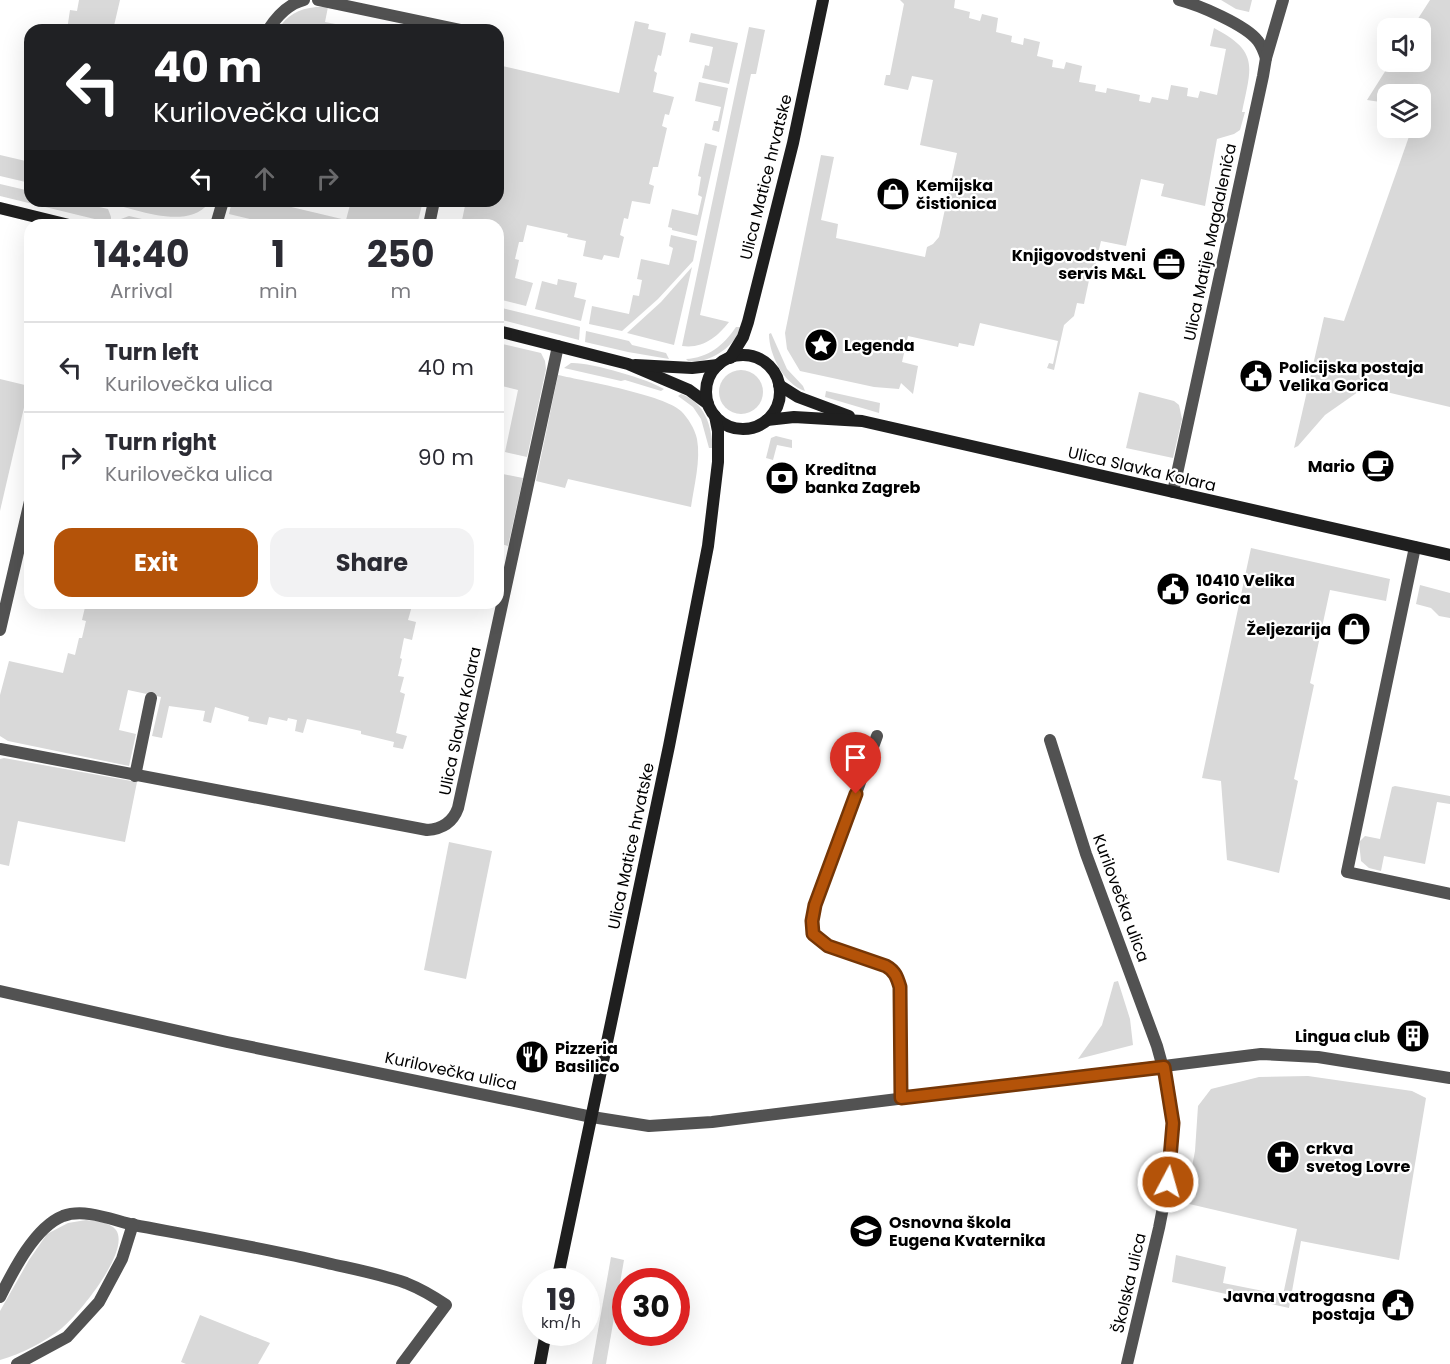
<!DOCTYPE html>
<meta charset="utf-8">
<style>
:root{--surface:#fff;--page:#f2f2f3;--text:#2b2b33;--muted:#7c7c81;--line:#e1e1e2;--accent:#b45309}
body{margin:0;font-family:Poppins,sans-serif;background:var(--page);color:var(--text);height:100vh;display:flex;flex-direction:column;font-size:22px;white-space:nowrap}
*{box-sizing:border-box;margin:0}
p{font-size:20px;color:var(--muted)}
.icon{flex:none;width:33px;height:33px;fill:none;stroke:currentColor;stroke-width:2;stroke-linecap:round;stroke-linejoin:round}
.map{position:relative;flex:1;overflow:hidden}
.details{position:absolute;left:24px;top:219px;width:480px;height:390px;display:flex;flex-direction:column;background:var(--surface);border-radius:18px;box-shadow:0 6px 24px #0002}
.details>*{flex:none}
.hud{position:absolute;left:24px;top:24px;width:480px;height:183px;border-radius:18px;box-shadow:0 6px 24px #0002;background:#202124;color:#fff;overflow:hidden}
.controls{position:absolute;left:1377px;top:18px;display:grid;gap:12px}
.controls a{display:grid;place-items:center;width:54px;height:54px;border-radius:12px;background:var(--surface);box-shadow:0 6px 24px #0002;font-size:30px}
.speed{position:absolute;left:522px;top:1268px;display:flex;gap:12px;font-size:30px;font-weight:700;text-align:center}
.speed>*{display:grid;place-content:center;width:78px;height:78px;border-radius:50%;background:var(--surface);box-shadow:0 6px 24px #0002;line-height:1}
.speed small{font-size:15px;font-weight:400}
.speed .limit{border:9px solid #d22;background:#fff;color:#111}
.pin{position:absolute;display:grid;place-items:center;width:51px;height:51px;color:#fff;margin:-62px -26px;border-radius:50% 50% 50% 0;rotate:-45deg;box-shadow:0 0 6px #0007}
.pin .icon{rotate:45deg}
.me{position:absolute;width:66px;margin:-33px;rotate:6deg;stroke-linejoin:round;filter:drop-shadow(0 0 4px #0008)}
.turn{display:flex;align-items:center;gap:21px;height:126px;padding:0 30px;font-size:27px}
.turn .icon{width:78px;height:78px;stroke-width:2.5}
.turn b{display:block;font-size:42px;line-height:51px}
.lanes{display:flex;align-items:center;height:57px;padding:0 30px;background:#0003;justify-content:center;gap:30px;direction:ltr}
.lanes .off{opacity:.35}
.eta{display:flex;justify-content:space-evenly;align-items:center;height:102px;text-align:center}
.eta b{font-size:36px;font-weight:700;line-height:42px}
.button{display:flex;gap:12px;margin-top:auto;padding:12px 30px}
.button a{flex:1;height:69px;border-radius:18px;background:var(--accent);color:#fff;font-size:24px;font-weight:700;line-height:69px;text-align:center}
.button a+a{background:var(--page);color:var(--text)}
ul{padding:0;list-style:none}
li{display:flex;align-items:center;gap:18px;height:90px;padding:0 30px;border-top:2px solid var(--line)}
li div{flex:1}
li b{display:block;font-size:22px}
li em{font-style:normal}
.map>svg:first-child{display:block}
.green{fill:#d9d9d9}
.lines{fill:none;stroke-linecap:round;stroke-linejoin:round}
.minor{stroke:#525252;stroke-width:12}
.secondary{stroke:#1f1f1f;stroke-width:12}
.route-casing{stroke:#753606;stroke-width:15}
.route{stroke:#b45309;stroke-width:10}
.labels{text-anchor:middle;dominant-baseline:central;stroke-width:4.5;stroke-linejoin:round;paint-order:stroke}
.street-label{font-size:16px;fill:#000;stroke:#fff}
.poi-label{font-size:16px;font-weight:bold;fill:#000;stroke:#fff;text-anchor:start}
</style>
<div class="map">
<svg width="1450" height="1364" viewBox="0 0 1450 1364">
<rect width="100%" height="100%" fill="#fff"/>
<!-- green -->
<g class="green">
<path d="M79,0H120L113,30H67L70,10L77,11Z"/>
<path d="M900,0H955L954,8L970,12L969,18L980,21L982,14L998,18L996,32L1012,36L1011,42L1023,45L1024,38L1040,42L1037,56L1053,60L1052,67L1064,69L1066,62L1082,66L1079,82L1096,85L1095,91L1106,93L1107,88L1140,95L1139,101L1150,103L1152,97L1168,100L1171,85L1188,88L1187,96L1198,98L1200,91L1217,95L1226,49L1210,46L1214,28C1260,52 1251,67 1242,112H1245L1240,130L1234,134L1217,139L1205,206L1161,196L1164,184L1141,179L1126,246L1101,241L1095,266H1092L1084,304L1077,303L1074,316L1064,325L1054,370L1047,368L1049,363L1053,364L1058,341L980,323L974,346L959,343L958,347L908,336L902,362L918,366L913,394L901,383L899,389L874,387L800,371L787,349L785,333L821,155L834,157L821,220L838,224L836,238L925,257L927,247L933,244L939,237L957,153L920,145L933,80L912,76L908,90L884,85L886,75H890L903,9L904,4Z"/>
<path d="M1221,0H1252L1249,12L1236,9Z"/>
<path d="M1430,0H1450V407L1365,387L1325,415L1298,446L1294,448L1324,317L1344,321L1412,128H1420V94H1388L1387,103L1367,100L1391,62H1420V28H1412Z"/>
<path d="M316,7H328L325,22L367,30H278C287,15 298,9 316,7Z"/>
<path d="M635,21L649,24L648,29L666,33L661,56L658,55L654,71L657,73L653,92L674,97L669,115L665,114L662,126L667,128L658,167H653L649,184L654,186L650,204L632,201L628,219L624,218L620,235L624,237L619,258L604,255L602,260L583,256L586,241L567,237L568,234L527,225L523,242H519L515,259L519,260L515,278L533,283L526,306L498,299V225H461L466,201H498V65L619,93Z"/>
<path d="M749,27L765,30L756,74H751L700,315L729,322C717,337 703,349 682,346Z"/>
<path d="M691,33L738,43L729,84L702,78L705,65L709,66L713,47L689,42Z"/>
<path d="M699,82L728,88L719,132L712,130L714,121H718L721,107L695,101Z"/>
<path d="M705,143L717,146L697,236L672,230V228L668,227L672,209L698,215L702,197L698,195L701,177L698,176Z"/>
<path d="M0,155L30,162V183L0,176Z"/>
<path d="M0,184L30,191V201H73L108,209L111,217V223L0,196Z"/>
<path d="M103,201H195L208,204C186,231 131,208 103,201Z"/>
<path d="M232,201H266L346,220L351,201H423L417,225H291L275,221L274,225L229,214Z"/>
<path d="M129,216L168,225H120L121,219Z"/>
<path d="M671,235L697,241L693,261L658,299L622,331L589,324L592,306L629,314L633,295L639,296L642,280L637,279L641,259L669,265L673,248L669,246Z"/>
<path d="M692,267L674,345L627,333L661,302Z"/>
<path d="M558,279L577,283L574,297L586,300L581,321L535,309L542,281L557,285Z"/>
<path d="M498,307L580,327L579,340L498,319Z"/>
<path d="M736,327H742C733,347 711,364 688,361L686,359C708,358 724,345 736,327Z"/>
<path d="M586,331L629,341L632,345L666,353L669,359L628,352L585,342Z"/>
<path d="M771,333L787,369L803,386L805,391C784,384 769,355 769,334Z"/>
<path d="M498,343L541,353L545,361L546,369L527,457L505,452L518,390L498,385Z"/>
<path d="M571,363C590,362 648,379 664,389L661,391L625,380L621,381L564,368Z"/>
<circle cx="741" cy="392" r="22"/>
<path d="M558,375C585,381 664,395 681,411C688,418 695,429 697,439C701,460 694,486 691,507L568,479L565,488L536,481Z"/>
<path d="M0,379L29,386L0,511Z"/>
<path d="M826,391L880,403L879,413L825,397Z"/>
<path d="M1139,392L1174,401L1179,405L1182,419L1173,458L1126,448Z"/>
<path d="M681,394C705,403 711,424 713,448H709L701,419L693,407L678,396Z"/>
<path d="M776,436L792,440V448L777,445L773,460L766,458L771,438Z"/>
<path d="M498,473L523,478L508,546L498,543Z"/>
<path d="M1251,548L1390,579L1386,601L1330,590L1310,683L1314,685L1294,779L1298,781L1279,873L1227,860L1221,781L1202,778Z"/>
<path d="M1420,585L1450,593V618L1439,616L1431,608L1416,604Z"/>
<path d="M86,603H408V605L412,606L408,620L416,622L412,640L404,638L400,658L402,659L398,676L404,677L400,692L405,694L396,733L407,736L403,749L393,747L394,742L361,734V731L307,719L303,733L295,731L297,720L288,718L287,721L269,717L267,725L248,721L249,717L215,707L211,723L203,721L205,711L169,706L162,738L152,736L161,697L128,690L119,730L136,734L129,766L8,741L0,736V695L9,661L63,673L68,653L75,655L79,638H82L86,621L82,620Z"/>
<path d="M4,758L137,782L125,842L18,821L9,866L0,864V759Z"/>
<path d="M1395,786L1450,796V804L1437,802L1425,864L1384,856L1381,871L1369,868L1361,861L1359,842L1365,836L1380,839L1392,787Z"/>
<path d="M449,842L492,851L466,979L424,970Z"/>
<path d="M1118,981L1130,1019L1133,1045L1078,1059L1102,1025L1114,982Z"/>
<path d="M1308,1076L1412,1091L1426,1098L1399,1260L1301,1241L1289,1308L1172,1282L1176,1255L1226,1267L1223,1283L1283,1295L1297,1229L1185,1203L1195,1151L1198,1106L1211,1089L1259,1077Z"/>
<path d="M86,1220C95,1221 110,1222 116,1230C131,1251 78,1315 62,1328C45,1342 21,1354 0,1360V1311L29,1260L47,1234L68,1223Z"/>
<path d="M611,1257L624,1260L606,1364H592Z"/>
<path d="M200,1315L270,1343L258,1364H186L181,1362Z"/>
</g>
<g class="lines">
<!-- minor -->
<g class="minor">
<path d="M318,0L461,30"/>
<path d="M1179,0C1199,5 1246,25 1258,41C1262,46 1264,52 1266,58"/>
<path d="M268,30C277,16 288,4 304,0"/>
<path d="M216,225L223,201"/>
<path d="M429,225L434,201"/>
<path d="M1173,492L1263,76L1266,58L1283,0"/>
<path d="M1415,547L1347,872L1450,894"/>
<path d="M0,630L30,501"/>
<path d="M877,736L815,905L812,921L813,934L828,946L886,966C895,971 897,977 900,987L901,1098"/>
<path d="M1050,740L1086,854L1157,1046L1168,1086L1173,1123L1168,1182L1159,1228L1127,1364"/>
<path d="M0,749L427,830C442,829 453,822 458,808L558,346"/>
<path d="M135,776L151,698"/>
<path d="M0,991L227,1042L592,1117L649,1126L712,1122L1261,1054L1318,1057L1450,1078"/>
<path d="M0,1297C13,1271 35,1227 63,1216C85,1208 112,1220 134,1225C199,1237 263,1248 327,1263C353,1269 380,1274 406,1283C421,1289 433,1296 446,1305L402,1364"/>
<path d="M17,1364L67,1337L99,1302L122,1259L133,1224"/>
</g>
<!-- secondary -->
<g class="secondary">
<path d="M0,208L69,225"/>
<path d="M498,331L628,364L689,390L708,404"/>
<circle cx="743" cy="392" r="37"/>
<path d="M730,358L743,337L748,322L793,143L823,0"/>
<path d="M635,365L692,368L718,365"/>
<path d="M779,385L798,397L849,416"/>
<path d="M767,420L794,417L862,421L1450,555"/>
<path d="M557,1281L669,746L708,546L718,462V431L715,416"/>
<path d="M540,1364L546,1332"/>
</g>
</g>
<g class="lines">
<defs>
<path id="route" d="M856,794L815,905L812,921L813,934L828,946L886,966C895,971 897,977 900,987L901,1098L1164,1067L1173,1123L1168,1182"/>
</defs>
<!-- route casing -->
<use href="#route" class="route-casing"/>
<!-- route -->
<use href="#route" class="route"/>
</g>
<!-- icons -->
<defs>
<symbol id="shop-disc" viewBox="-11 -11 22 22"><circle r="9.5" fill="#000" stroke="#fff"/><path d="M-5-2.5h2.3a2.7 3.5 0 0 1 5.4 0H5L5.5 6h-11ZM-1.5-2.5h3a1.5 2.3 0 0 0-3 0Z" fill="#fff"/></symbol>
<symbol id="office-disc" viewBox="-11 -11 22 22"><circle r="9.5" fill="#000" stroke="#fff"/><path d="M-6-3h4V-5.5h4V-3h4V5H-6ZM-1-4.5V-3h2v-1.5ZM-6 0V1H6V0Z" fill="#fff"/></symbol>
<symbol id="sight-disc" viewBox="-11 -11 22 22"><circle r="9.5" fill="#000" stroke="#fff"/><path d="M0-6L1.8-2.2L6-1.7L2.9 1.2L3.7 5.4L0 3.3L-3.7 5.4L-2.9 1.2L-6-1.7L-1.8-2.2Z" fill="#fff"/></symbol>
<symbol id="civic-disc" viewBox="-11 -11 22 22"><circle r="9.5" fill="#000" stroke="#fff"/><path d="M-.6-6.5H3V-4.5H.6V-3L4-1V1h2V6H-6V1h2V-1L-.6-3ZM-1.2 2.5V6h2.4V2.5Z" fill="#fff"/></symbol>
<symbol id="cafe-disc" viewBox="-11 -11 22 22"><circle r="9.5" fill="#000" stroke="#fff"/><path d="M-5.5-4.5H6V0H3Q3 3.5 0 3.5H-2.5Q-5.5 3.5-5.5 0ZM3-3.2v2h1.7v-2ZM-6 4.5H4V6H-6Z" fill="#fff"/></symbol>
<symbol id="bank-disc" viewBox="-11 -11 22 22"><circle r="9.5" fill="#000" stroke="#fff"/><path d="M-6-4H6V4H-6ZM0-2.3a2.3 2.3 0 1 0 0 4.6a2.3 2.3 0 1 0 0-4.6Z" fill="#fff"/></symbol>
<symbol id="building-disc" viewBox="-11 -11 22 22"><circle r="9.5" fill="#000" stroke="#fff"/><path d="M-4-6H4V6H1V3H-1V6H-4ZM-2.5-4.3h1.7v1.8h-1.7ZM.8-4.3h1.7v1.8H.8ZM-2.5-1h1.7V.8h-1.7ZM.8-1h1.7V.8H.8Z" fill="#fff"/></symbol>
<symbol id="restaurant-disc" viewBox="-11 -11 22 22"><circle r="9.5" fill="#000" stroke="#fff"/><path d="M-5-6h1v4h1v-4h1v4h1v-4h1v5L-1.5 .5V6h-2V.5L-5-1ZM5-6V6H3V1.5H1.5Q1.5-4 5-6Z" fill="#fff"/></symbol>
<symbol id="church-disc" viewBox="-11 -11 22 22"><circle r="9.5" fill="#000" stroke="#fff"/><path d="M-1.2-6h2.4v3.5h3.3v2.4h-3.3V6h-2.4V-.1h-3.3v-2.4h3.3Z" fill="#fff"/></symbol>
<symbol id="school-disc" viewBox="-11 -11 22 22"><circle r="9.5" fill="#000" stroke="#fff"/><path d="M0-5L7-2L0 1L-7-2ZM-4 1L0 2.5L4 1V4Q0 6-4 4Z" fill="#fff"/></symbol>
</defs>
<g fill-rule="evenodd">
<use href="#shop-disc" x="874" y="175" width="38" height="38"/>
<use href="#office-disc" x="1150" y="245" width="38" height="38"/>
<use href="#sight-disc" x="802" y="326" width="38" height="38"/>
<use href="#civic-disc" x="1237" y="357" width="38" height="38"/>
<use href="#cafe-disc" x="1359" y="447" width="38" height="38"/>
<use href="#bank-disc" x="763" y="459" width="38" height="38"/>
<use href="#civic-disc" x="1154" y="570" width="38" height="38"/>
<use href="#shop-disc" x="1335" y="610" width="38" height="38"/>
<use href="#building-disc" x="1394" y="1017" width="38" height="38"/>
<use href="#restaurant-disc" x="513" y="1038" width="38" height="38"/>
<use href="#church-disc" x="1264" y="1138" width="38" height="38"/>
<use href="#school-disc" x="847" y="1212" width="38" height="38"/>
<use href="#civic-disc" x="1379" y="1286" width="38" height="38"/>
</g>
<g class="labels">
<!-- street labels -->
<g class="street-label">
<text transform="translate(766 177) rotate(-76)">Ulica Matice hrvatske</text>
<text transform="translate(1210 242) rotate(-78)">Ulica Matije Magdalenića</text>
<text transform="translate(1142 469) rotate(13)">Ulica Slavka Kolara</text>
<text transform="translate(460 721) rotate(-78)">Ulica Slavka Kolara</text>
<text transform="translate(631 846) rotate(-78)">Ulica Matice hrvatske</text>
<text transform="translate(1121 898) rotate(70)">Kurilovečka ulica</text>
<text transform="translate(451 1071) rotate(12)">Kurilovečka ulica</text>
<text transform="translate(1129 1283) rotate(-77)">Školska ulica</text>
</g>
<!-- poi labels -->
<g class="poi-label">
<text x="916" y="185">Kemijska<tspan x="916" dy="18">čistionica</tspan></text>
<text x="1146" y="255" text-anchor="end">Knjigovodstveni<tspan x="1146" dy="18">servis M&amp;L</tspan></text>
<text x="844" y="345">Legenda</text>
<text x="1279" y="367">Policijska postaja<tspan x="1279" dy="18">Velika Gorica</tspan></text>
<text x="1355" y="466" text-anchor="end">Mario</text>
<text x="805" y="469">Kreditna<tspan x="805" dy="18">banka Zagreb</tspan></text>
<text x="1196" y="580">10410 Velika<tspan x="1196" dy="18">Gorica</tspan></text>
<text x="1331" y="629" text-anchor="end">Željezarija</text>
<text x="1390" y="1036" text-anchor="end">Lingua club</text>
<text x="555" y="1048">Pizzeria<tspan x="555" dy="18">Basilico</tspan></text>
<text x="1306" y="1148">crkva<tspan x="1306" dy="18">svetog Lovre</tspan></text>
<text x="889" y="1222">Osnovna škola<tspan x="889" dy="18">Eugena Kvaternika</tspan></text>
<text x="1375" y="1296" text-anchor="end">Javna vatrogasna<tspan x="1375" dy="18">postaja</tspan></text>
</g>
</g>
</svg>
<div class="controls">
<a><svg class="icon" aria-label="sound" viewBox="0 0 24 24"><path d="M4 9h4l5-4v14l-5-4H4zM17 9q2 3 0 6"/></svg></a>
<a><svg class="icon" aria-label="layers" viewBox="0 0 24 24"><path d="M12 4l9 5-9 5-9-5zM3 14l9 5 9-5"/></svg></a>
</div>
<div class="speed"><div>19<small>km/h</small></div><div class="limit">30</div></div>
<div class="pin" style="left:856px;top:794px;background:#d93025"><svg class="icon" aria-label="arrive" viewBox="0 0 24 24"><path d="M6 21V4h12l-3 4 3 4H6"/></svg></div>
<svg class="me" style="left:1168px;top:1182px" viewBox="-20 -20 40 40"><circle r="17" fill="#b45309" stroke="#fff" stroke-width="3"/><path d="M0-11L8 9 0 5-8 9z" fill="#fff"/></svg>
<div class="hud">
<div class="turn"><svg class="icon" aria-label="left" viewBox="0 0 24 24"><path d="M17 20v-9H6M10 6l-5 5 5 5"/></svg><div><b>40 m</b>Kurilovečka ulica</div></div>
<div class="lanes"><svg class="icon" aria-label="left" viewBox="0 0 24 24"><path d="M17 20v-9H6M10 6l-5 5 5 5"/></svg><svg class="icon off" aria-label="ahead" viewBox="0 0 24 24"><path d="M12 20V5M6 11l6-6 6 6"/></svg><svg class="icon off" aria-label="right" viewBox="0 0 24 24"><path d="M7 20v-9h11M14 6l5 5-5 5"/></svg></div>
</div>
<section class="details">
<div class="eta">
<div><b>14:40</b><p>Arrival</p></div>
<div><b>1</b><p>min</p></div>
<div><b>250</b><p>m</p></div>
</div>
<ul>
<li><svg class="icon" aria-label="left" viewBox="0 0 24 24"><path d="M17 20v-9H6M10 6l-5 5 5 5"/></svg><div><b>Turn left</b><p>Kurilovečka ulica</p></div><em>40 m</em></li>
<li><svg class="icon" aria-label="right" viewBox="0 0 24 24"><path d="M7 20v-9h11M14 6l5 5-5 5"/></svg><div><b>Turn right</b><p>Kurilovečka ulica</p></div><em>90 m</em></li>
</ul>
<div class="button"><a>Exit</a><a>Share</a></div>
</section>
</div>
